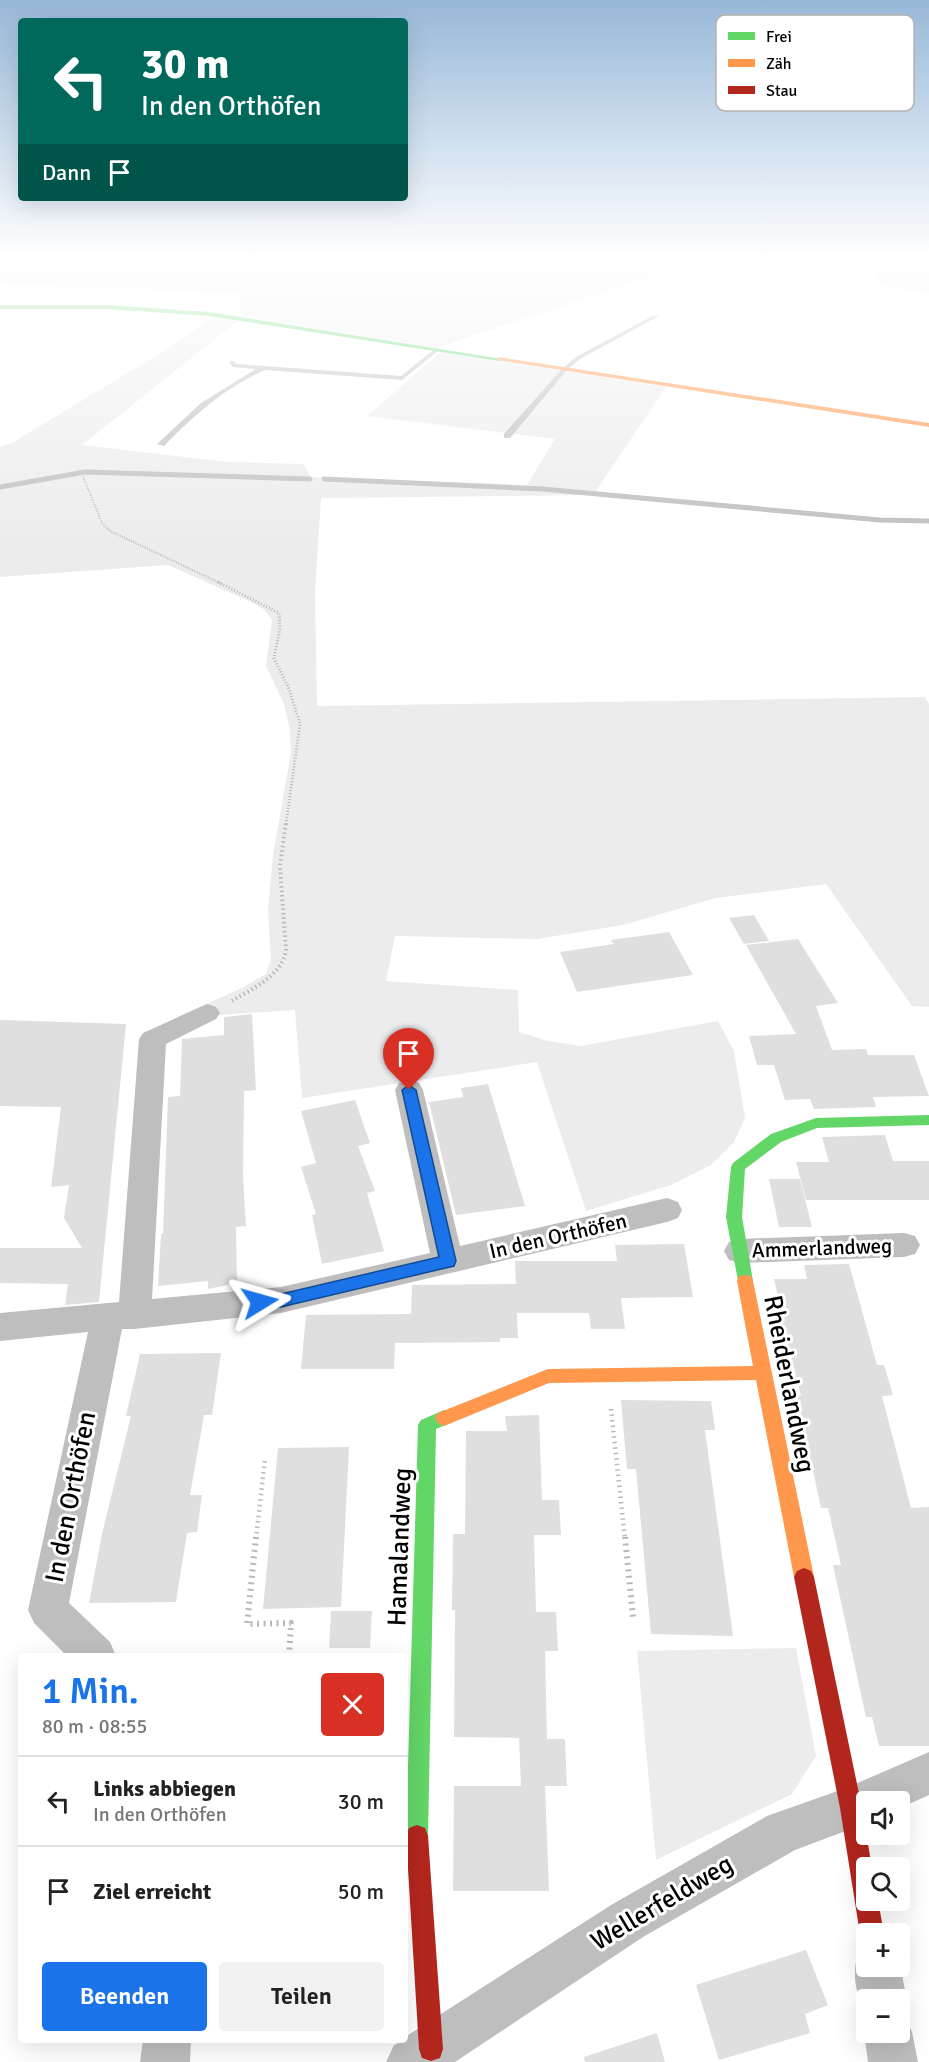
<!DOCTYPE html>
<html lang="de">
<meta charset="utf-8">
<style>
:root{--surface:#fff;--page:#f2f2f2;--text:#222;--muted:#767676;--line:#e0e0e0;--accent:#1a73e8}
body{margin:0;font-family:Signika,sans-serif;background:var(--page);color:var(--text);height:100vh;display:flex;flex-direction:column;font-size:22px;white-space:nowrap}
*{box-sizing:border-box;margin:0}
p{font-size:20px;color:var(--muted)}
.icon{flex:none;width:33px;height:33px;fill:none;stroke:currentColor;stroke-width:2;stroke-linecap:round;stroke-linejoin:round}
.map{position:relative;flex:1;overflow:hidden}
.drawer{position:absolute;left:18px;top:1653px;width:390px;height:390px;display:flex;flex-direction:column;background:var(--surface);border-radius:6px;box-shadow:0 6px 24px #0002}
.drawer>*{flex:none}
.guide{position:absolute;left:18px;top:18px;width:390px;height:183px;border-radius:6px;box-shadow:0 6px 24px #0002;background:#00695c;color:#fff;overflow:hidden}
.tools{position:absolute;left:856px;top:1791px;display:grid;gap:12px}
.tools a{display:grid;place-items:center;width:54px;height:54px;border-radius:6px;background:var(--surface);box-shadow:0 6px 24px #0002;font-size:30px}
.pin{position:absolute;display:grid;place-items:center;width:51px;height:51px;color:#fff;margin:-62px -26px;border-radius:50% 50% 50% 0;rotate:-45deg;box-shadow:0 0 6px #0007}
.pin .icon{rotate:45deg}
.me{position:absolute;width:66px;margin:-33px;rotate:82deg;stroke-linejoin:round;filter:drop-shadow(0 0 4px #0008)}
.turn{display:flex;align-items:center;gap:21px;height:126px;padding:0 24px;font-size:27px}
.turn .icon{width:78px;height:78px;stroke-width:2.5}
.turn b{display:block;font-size:42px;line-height:51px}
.then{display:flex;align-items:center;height:57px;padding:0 24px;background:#0003;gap:12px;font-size:22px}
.round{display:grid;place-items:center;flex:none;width:63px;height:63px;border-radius:6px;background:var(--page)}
.summary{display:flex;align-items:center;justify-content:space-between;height:102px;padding:0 24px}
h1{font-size:36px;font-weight:600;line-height:45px;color:var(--accent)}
.cta{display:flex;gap:12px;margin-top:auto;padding:12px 24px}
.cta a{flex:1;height:69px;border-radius:6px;background:var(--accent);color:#fff;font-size:24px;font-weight:600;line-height:69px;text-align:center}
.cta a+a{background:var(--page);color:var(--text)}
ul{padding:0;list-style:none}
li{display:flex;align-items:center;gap:18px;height:90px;padding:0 24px;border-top:2px solid var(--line)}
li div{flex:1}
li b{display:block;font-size:22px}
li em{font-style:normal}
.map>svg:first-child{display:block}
.green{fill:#ececec}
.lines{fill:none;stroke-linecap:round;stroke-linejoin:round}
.stream{stroke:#bfbfbf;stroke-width:5}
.building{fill:#dfdfdf}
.path-far4{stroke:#b9b9b9;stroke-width:2;stroke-dasharray:1 1.5;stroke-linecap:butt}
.path-far3{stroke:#b9b9b9;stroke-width:3;stroke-dasharray:1 2;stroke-linecap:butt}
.path-far2{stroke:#b9b9b9;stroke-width:4;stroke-dasharray:1.5 3;stroke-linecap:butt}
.path-far1{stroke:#b9b9b9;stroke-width:4.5;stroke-dasharray:1.5 4;stroke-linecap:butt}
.path{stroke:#b9b9b9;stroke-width:6;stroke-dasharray:2 4.5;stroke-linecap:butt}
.lane{fill:#bebebe;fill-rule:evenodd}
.street{fill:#bebebe;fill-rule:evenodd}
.fast{fill:#63d668;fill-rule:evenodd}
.slow{fill:#ff974d;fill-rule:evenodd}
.jam{fill:#b3261e;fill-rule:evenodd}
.route{fill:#1a73e8;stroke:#114b97;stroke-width:1.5}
.labels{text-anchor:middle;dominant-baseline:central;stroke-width:6;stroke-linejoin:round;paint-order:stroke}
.street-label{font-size:21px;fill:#000;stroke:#fff}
.near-street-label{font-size:26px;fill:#000;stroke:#fff}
.key{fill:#fff;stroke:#b2b2b2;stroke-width:1.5}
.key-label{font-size:16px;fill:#000}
</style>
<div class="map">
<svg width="929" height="2062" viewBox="0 0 929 2062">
<rect width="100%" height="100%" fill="#fff"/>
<!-- green -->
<g class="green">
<path d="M0,256H929V294L879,284L875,273L693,262L436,348L241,316L240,293L0,284Z"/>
<path d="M214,316L239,320L82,445L227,462L303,464L311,477L527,485L555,439L367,416L441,352L666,387L593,495L321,498L315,592L317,706L925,697L929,704V1007L912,1006L826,884L716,898L623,925L537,939L395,936L386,981L518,990L519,1032L548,1041L581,1046L718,1021L734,1051L745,1118L734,1142L711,1165L671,1185L586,1211L537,1062L302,1098L295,1010L175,1018L244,987L266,974L271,960L268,910L273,855L291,753L290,730L284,704L266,666L272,620L265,610L251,602L168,565L0,577V447L12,443L172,346Z"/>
<path d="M796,1648L816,1756L792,1794L656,1860L637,1651Z"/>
</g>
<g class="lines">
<!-- stream -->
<g class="stream">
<path d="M324,479L543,489L880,520L929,521"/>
<path d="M0,487L85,472L310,479"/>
</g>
</g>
<!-- building -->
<g class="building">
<path d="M754,915L769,941L744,944L729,918Z"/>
<path d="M669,932L693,975L577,992L560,952L614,944L611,940Z"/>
<path d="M798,939L838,1003L816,1006L832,1050L866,1049L868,1055H914L929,1096L873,1097L876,1107L814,1109L810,1099L785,1100L774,1065H757L749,1036L796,1034L746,945Z"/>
<path d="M252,1014L256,1090L244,1091L243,1177L246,1226L236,1227L237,1283L208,1289V1281L158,1286L161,1234H163L168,1097L180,1096L182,1039L224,1035V1017Z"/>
<path d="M0,1020L126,1024L99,1302L65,1305L68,1284L0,1283V1248H82L64,1218L69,1185L51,1187L61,1107L0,1106Z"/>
<path d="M488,1084L525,1206L456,1215L429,1102L463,1097L461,1088Z"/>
<path d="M355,1100L370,1143L358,1146L375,1191L367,1193L384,1251L322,1264L312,1215L316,1214L301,1167L316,1163L301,1111Z"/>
<path d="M885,1135L893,1161H929V1200H806L796,1162H829L822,1137Z"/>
<path d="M769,1179H800L812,1227H779Z"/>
<path d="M684,1244L693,1297L621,1298L625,1329H591L589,1313H517L518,1338H500V1342L395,1343L394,1369H301L306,1315L411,1314L412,1285L516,1284L515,1261H617L615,1245Z"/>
<path d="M849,1264L877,1365H884L893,1395L882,1396L911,1508L929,1507V1746H879L872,1717H866L833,1565H841L828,1508H821L797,1396H801L777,1300H779L774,1279H807L804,1265Z"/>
<path d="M221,1353L212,1415H204L190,1495H202L197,1532L187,1533L176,1602L89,1603L102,1534L131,1416H126L140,1354Z"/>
<path d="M621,1400L711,1401L715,1430H705L733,1636L651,1634L636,1469H627Z"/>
<path d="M539,1415L542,1500H559L561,1535H534L536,1612H556L558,1651H545L547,1739H565L566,1765L567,1786H545L549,1891H453L454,1786H521L519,1738L454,1737L455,1610H452L453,1534H465L466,1431H507L505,1416Z"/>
<path d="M349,1447L341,1607L263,1609L278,1448Z"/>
<path d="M331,1611H372L370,1648H329Z"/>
<path d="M806,1950L828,2005L805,2014L810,2033L719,2060L696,1985Z"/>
<path d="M657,2033L665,2062H585L584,2057Z"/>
</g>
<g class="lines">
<!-- path-far4 -->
<path class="path-far4" d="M82,474L102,523L110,531L222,584"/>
<!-- path-far3 -->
<path class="path-far3" d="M218,582L279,613L280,628L274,658L289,689L300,724L286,824"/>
<!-- path-far2 -->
<path class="path-far2" d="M232,1001C253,988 282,976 286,950L280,866L286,822"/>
<!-- path-far1 -->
<g class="path-far1">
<path d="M611,1409L625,1539"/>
<path d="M256,1539L265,1459"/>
</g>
<!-- path -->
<g class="path">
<path d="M256,1537L247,1624L291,1623L289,1656"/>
<path d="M625,1537L633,1617"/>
</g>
<!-- lane -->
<g class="lane">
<path d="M654,315L659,316L580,359L566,371L510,438H504V434L562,369L576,357Z"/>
<path d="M436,348L438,351L402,380L265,370C222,390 197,413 164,446L157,444L201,403L256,369L232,367L230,361H234L236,364L401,376Z"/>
</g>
<!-- street -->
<g class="street">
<path d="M207,1004L216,1007L220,1013L216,1019L166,1044L152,1299L281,1287L430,1253L395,1090L399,1083L409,1080L419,1083L423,1090L460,1246L667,1198L678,1202L682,1210L678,1218L667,1222L281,1313L134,1329H122L69,1603L110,1642L116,1656H67L34,1623L28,1610L88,1332L0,1341V1313L119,1302L139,1039L143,1033Z"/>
<path d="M904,1233L915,1236L920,1245L915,1254L904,1257L740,1263L729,1260L724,1251L729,1242L740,1239Z"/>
<path d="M929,1752V1795L900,1808V1802H867V1823L795,1850L643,1937L455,2062H386L394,2045L405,2040V2037L611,1905L767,1816L846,1788Z"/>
<path d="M867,1947V1966H900V1965L907,2000L901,2013L905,2015L912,2032L918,2062H868L864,2032L867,2024V2032H900V2000H867L866,2017C856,1993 850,1973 860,1949Z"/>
<path d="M143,2040H191L190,2062H140Z"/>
</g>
<!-- fast -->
<g class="fast">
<path d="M0,305H107L209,312L502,359L499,361L209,316L107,309H0Z"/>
<path d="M929,1115V1125L817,1128L781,1142L745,1169L742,1217L753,1281L751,1286L745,1287L739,1286L726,1217L731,1167L733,1163L771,1134L816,1118Z"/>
<path d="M444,1410L450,1413L453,1418L450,1423L436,1429L428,1836L425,1844L417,1847L409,1844L406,1836L418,1425L421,1420Z"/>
</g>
<!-- slow -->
<g class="slow">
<path d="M499,357L929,423V427L497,360Z"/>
<path d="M745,1275L751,1276L753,1281L814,1577L811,1583L804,1586L797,1583L794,1577L756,1380L549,1383L444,1426L438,1423L435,1418L438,1413L548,1369L753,1366L737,1281L739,1276Z"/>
</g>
<!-- jam -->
<g class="jam">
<path d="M804,1568L811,1571L814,1577L862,1808L872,1868H867V1900H878L884,1934H867V1944L864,1942L860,1934L840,1808L794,1577L797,1571Z"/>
<path d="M417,1825L425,1828L428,1836L443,2049L440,2058L431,2061L422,2058L419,2049L406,1836L409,1828Z"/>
</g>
</g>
<!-- sky -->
<linearGradient id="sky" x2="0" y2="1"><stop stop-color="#97b8d8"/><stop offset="0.47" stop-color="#fff"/><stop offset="1" stop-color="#fff" stop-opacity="0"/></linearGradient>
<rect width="929" height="544" fill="url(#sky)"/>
<!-- route -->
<path class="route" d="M409,1085L416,1090L456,1261L454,1266L281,1307L260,1309L254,1307L252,1302L254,1298L281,1294L439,1257L402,1090Z"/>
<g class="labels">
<!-- street labels -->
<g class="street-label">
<text transform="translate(558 1236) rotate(-13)">In den Orthöfen</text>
<text transform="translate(822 1248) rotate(-2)">Ammerlandweg</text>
</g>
<!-- near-street labels -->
<g class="near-street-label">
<text transform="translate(789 1384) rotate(79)">Rheiderlandweg</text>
<text transform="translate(71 1497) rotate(-79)">In den Orthöfen</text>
<text transform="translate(400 1547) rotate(-88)">Hamalandweg</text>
<text transform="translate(662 1903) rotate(-31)">Wellerfeldweg</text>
</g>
</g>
<!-- legend -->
<rect x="716" y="15" width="198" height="96" rx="9" class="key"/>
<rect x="728" y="32" width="27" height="8" fill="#63d668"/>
<rect x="728" y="59" width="27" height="8" fill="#ff974d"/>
<rect x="728" y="86" width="27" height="8" fill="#b3261e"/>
<g class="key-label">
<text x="766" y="42">Frei</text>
<text x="766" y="69">Zäh</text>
<text x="766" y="96">Stau</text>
</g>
</svg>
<div class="tools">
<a><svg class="icon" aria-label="sound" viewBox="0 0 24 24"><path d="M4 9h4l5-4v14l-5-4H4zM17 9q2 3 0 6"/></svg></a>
<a><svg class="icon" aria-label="search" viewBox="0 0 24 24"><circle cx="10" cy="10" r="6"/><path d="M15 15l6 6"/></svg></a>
<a>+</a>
<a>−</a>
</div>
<div class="pin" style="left:409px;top:1090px;background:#d93025"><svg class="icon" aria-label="arrive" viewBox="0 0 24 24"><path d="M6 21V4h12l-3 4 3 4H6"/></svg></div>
<svg class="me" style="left:260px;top:1302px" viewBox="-20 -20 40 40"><path d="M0-17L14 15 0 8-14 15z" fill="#1a73e8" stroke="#fff" stroke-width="4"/></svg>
<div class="guide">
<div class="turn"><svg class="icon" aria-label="left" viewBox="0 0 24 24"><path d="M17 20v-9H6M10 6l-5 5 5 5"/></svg><div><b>30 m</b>In den Orthöfen</div></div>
<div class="then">Dann<svg class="icon" aria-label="arrive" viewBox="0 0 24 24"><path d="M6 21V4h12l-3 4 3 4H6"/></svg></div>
</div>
<section class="drawer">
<div class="summary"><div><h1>1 Min.</h1><p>80 m · 08:55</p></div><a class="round" style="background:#d93025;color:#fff"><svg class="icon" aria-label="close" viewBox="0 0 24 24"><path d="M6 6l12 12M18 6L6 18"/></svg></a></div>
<ul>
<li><svg class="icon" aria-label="left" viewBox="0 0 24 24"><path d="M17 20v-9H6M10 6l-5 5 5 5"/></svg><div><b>Links abbiegen</b><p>In den Orthöfen</p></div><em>30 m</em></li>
<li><svg class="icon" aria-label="arrive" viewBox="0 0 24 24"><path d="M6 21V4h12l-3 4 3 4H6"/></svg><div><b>Ziel erreicht</b></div><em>50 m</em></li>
</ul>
<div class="cta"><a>Beenden</a><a>Teilen</a></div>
</section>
</div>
